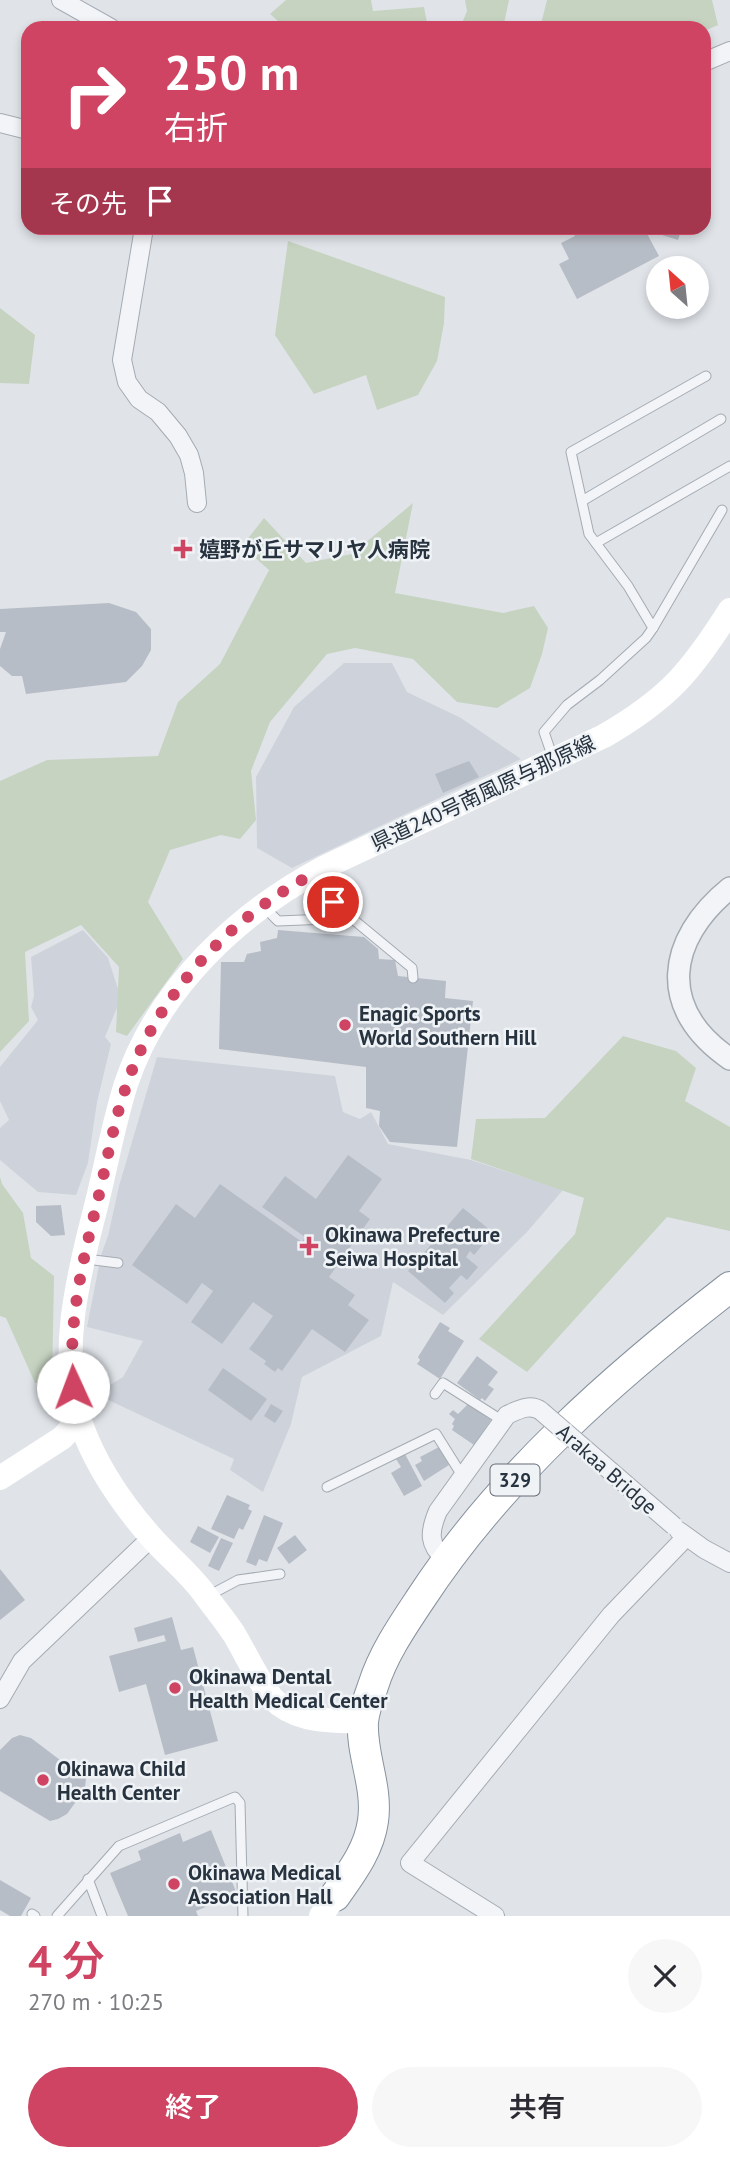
<!DOCTYPE html>
<html lang="ja">
<meta charset="utf-8">
<style>
:root{--surface:#fff;--page:#f7f7f7;--text:#2b2b33;--muted:#7c7c81;--accent:#ce4462}
body{margin:0;font-family:"PT Sans","Noto Sans JP",sans-serif;background:var(--page);color:var(--text);height:100vh;display:flex;flex-direction:column;font-size:26px;white-space:nowrap}
*{box-sizing:border-box;margin:0}
p{font-size:23px;color:var(--muted)}
.icon{flex:none;width:38px;height:38px;fill:none;stroke:currentColor;stroke-width:2;stroke-linecap:round;stroke-linejoin:round}
.map{position:relative;height:1916px;overflow:hidden}
.panel{display:flex;flex-direction:column;background:var(--surface);flex:1}
.panel>*{flex:none}
.hud{position:absolute;left:21px;top:21px;width:690px;height:214px;border-radius:21px;box-shadow:0 4px 10px #0003;background:#ce4462;color:#fff;overflow:hidden}
.needle{width:46px;rotate:333deg}
.tools{position:absolute;left:646px;top:256px;display:grid;gap:14px}
.tools a{display:grid;place-items:center;width:63px;height:63px;border-radius:50%;background:var(--surface);box-shadow:0 4px 10px #0003;font-size:35px}
.pin{position:absolute;display:grid;place-items:center;width:60px;height:60px;color:#fff;margin:-30px;border:4px solid #fff;border-radius:50%;box-shadow:0 2px 7px #0007}
.me{position:absolute;width:77px;margin:-38px;rotate:358deg;stroke-linejoin:round;filter:drop-shadow(0 0 5px #0008)}
.turn{display:flex;align-items:center;gap:24px;height:147px;padding:0 28px;font-size:32px}
.turn .icon{width:91px;height:91px;stroke-width:2.5}
.turn b{display:block;font-size:49px;line-height:60px}
.then{display:flex;align-items:center;height:66px;padding:0 28px;background:#0003;gap:14px;font-size:26px}
.round{display:grid;place-items:center;flex:none;width:74px;height:74px;border-radius:37px;background:var(--page)}
.head{display:flex;align-items:center;justify-content:space-between;height:119px;padding:0 28px}
h1{font-size:42px;font-weight:600;line-height:52px;color:var(--accent)}
.primary-button{display:flex;gap:14px;margin-top:auto;padding:14px 28px}
.primary-button a{flex:1;height:80px;border-radius:42px;background:var(--accent);color:#fff;font-size:28px;font-weight:600;line-height:80px;text-align:center}
.primary-button a+a{background:var(--page);color:var(--text)}
.map>svg:first-child{display:block}
.built{fill:#ced3db}
.green{fill:#c6d3c1}
.building{fill:#b7bdc6}
.lines{fill:none;stroke-linecap:round;stroke-linejoin:round}
.service-casing{stroke:#a5abb3;stroke-width:11}
.minor-casing{stroke:#a5abb3;stroke-width:20}
.tertiary-casing{stroke:#a5abb3;stroke-width:24}
.trunk-casing{stroke:#87929f;stroke-width:32}
.service{stroke:#f2f4f7;stroke-width:9}
.minor{stroke:#f2f4f7;stroke-width:18}
.tertiary{stroke:#f2f4f7;stroke-width:21}
.secondary{stroke:#fff;stroke-width:24}
.trunk{stroke:#fff;stroke-width:30}
.minor-bridge-casing{stroke:#a5abb3;stroke-width:20;stroke-linecap:butt}
.minor-bridge{stroke:#f2f4f7;stroke-width:18}
.route{stroke:#ce4462;stroke-width:12;stroke-dasharray:0 21.6}
.poi-dot{fill:#ce4462;stroke:#eff3f6;stroke-width:2.5}
.labels{text-anchor:middle;dominant-baseline:central;stroke-width:5;stroke-linejoin:round;paint-order:stroke}
.shield{fill:#eff3f6;stroke:#646d77;stroke-width:2}
.shield-label{font-size:19px;font-weight:bold;fill:#283340}
.poi-label{font-size:21px;font-weight:bold;fill:#283340;stroke:#eff3f6;text-anchor:start}
.street-label{font-size:21px;fill:#283340;stroke:#eff3f6}
</style>
<div class="map">
<svg width="730" height="1916" viewBox="0 0 730 1916">
<rect width="100%" height="100%" fill="#e0e4e9"/>
<!-- built -->
<g class="built">
<path d="M344,663H392L407,692L461,718L521,759L292,868L257,848L256,777L294,707Z"/>
<path d="M83,930L108,958L121,998L105,1037L111,1044L97,1102L88,1163L76,1195L38,1192L0,1160V1128L9,1120L0,1101V1067L38,1020L31,1007L34,996L31,957Z"/>
<path d="M157,1057L335,1076L343,1112L360,1119L371,1112L388,1144L471,1160L563,1190L527,1232L443,1315L393,1282L381,1336L302,1377L291,1424L263,1492L230,1470L234,1459L104,1398L92,1404L91,1397L123,1377L143,1341L87,1327L101,1255L108,1236L119,1186Z"/>
</g>
<!-- green -->
<g class="green">
<path d="M286,0H371L373,11L424,7L428,28H286L270,14Z"/>
<path d="M465,0H509L503,28H460L467,11Z"/>
<path d="M547,0H712L718,25L704,31V28H540Z"/>
<path d="M288,241L445,297L444,323L437,361L418,395L377,410L366,375L314,394L275,335Z"/>
<path d="M0,308L35,335L29,384L0,383Z"/>
<path d="M413,503L395,593L503,613L534,606L548,628L542,654L530,688L497,708L457,702L413,659L355,648L327,654L270,722L251,771L256,820L240,839L221,835L170,850L148,902L183,959L127,1036L116,1032L119,967L81,925L25,952L29,1021L0,1052V781L47,760L158,756L178,702L220,664L269,570L242,546L264,518L306,563L352,554Z"/>
<path d="M623,1036L676,1051L696,1068L685,1101L730,1127V1231L667,1217L527,1372L479,1339L575,1234L584,1198L471,1159L476,1119L545,1118Z"/>
<path d="M0,1177L2,1184L23,1213L31,1258L54,1276L52,1384L35,1383L6,1318L0,1316Z"/>
</g>
<!-- building -->
<g class="building">
<path d="M571,228H582L583,231L589,228H644L659,256L577,299L559,264L569,259L561,243L575,236Z"/>
<path d="M663,228H682L678,240L662,235Z"/>
<path d="M109,603L136,612L151,629V650L142,666L126,682L26,694L22,676H12L0,666V649L6,632H0V609Z"/>
<path d="M469,761L479,777L443,793L435,774Z"/>
<path d="M278,930L364,937L378,949L379,959L395,960L398,976L446,981L445,998L473,1001L457,1147L390,1142L379,1126L380,1111L366,1108V1067L219,1049L221,962H244L247,954L261,951L260,942L277,938Z"/>
<path d="M348,1155L382,1179L359,1211L370,1219L329,1277L355,1295L348,1305L369,1320L345,1352L312,1329L282,1371L278,1368L275,1372L264,1364L266,1361L249,1349L273,1316L253,1302L222,1344L191,1322L213,1291L202,1283L187,1304L132,1265L176,1204L195,1218L220,1184L302,1242L305,1237L262,1207L285,1176L316,1199Z"/>
<path d="M61,1205L65,1235L51,1236L36,1222V1206Z"/>
<path d="M463,1208L490,1230L482,1239L485,1242L474,1255L470,1251L466,1257L478,1267L467,1280L461,1275L449,1288L454,1293L445,1303L408,1271Z"/>
<path d="M440,1322L450,1328L448,1331L464,1341L440,1379L417,1364L420,1360L418,1357Z"/>
<path d="M477,1356L498,1372L488,1385L494,1389L485,1401L482,1398L480,1400L457,1383Z"/>
<path d="M223,1368L267,1399L251,1421L208,1390Z"/>
<path d="M271,1404L283,1411L275,1423L264,1416Z"/>
<path d="M468,1404L491,1420L474,1445L452,1430L454,1426L452,1424L455,1419L449,1414L453,1410L458,1414Z"/>
<path d="M439,1447L449,1465L424,1481L415,1465L422,1461L420,1457Z"/>
<path d="M405,1454L422,1486L404,1496L391,1473L401,1467L396,1459Z"/>
<path d="M227,1495L250,1505L248,1509L252,1511L243,1530L239,1528L234,1539L211,1529Z"/>
<path d="M264,1515L283,1523L267,1562L259,1559L256,1566L246,1562Z"/>
<path d="M198,1526L219,1537L210,1553L190,1542Z"/>
<path d="M295,1535L307,1550L289,1564L277,1548Z"/>
<path d="M221,1538L233,1543L219,1571L208,1566Z"/>
<path d="M0,1569L25,1600L0,1620Z"/>
<path d="M172,1617L181,1650L193,1647L218,1741L165,1755L146,1684L119,1692L109,1656L166,1641L164,1635L138,1642L134,1628Z"/>
<path d="M20,1735L31,1738L60,1760L77,1765L86,1777L85,1789L67,1814L58,1819L50,1821L0,1791V1750L12,1738Z"/>
<path d="M211,1830L237,1894L196,1911L198,1916H128L110,1873L141,1860L138,1851L180,1833L183,1842Z"/>
<path d="M0,1880L31,1898L21,1916H10L0,1910Z"/>
</g>
<g class="lines">
<defs>
<g id="service">
<path d="M582,501L721,419"/>
<path d="M596,543L730,466"/>
<path d="M653,628L722,510"/>
<path d="M553,758L544,732L567,705L600,680L646,638L653,628L628,586L589,534L571,452L706,376"/>
<path d="M308,882L412,968L413,978"/>
<path d="M265,908L278,921L352,918"/>
<path d="M86,1259L118,1263"/>
<path d="M435,1394L443,1383L503,1421"/>
<path d="M327,1487L436,1434L463,1477"/>
<path d="M208,1596L238,1580L280,1574"/>
<path d="M88,1879L102,1916"/>
<path d="M32,1914L35,1916"/>
<path d="M57,1916L119,1846L235,1797L240,1803L243,1916"/>
</g>
<g id="minor">
<path d="M61,0L111,28"/>
<path d="M704,62L730,51"/>
<path d="M0,123L28,130"/>
<path d="M144,228L122,360L127,382L139,399L158,412L178,436L189,455L194,473L197,503"/>
<path d="M679,1531L704,1549L730,1563"/>
<path d="M446,1560C428,1545 429,1532 438,1511L507,1415C518,1410 530,1403 541,1411"/>
<path d="M0,1699L22,1661L152,1537"/>
<path d="M495,1916L410,1863L611,1615L685,1538"/>
</g>
<path id="tertiary" d="M730,888C666,940 657,1009 730,1059"/>
<path id="trunk" d="M335,1896C351,1873 369,1850 373,1821C378,1786 361,1755 363,1722C364,1710 369,1697 373,1686C383,1654 403,1625 421,1598C501,1476 615,1376 730,1287"/>
</defs>
<!-- service casing -->
<use href="#service" class="service-casing"/>
<!-- minor casing -->
<use href="#minor" class="minor-casing"/>
<!-- tertiary casing -->
<use href="#tertiary" class="tertiary-casing"/>
<!-- trunk casing -->
<use href="#trunk" class="trunk-casing"/>
<!-- service -->
<use href="#service" class="service"/>
<!-- minor -->
<use href="#minor" class="minor"/>
<!-- tertiary -->
<use href="#tertiary" class="tertiary"/>
<!-- secondary -->
<g class="secondary">
<path d="M0,1478L62,1438L80,1419"/>
<path d="M363,1722C331,1720 296,1723 272,1698C257,1679 247,1656 234,1634C225,1620 213,1606 203,1592C188,1572 168,1556 152,1538C122,1504 95,1465 80,1421C59,1357 77,1281 93,1218C105,1173 112,1128 126,1084C158,988 238,913 325,867L604,736C668,699 691,672 730,610"/>
<path d="M321,1916L335,1896"/>
</g>
<!-- trunk -->
<use href="#trunk" class="trunk"/>
<defs>
<path id="minor-bridge" d="M541,1411L674,1526"/>
</defs>
<!-- minor-bridge casing -->
<use href="#minor-bridge" class="minor-bridge-casing"/>
<!-- minor-bridge -->
<use href="#minor-bridge" class="minor-bridge"/>
</g>
<g class="lines">
<!-- route -->
<path class="route" d="M73,1387C68,1324 82,1263 97,1203C107,1163 113,1123 127,1084C156,998 226,922 304,879L333,902"/>
</g>
<!-- markers -->
<g class="poi-dot">
<path d="M179.5 538.5h7v7h7v7h-7v7h-7v-7h-7v-7h7z"/>
<circle cx="345" cy="1025" r="7"/>
<path d="M305.5 1235.5h7v7h7v7h-7v7h-7v-7h-7v-7h7z"/>
<circle cx="175" cy="1688" r="7"/>
<circle cx="43" cy="1780" r="7"/>
<circle cx="174" cy="1884" r="7"/>
</g>
<g class="labels">
<!-- shield labels -->
<rect class="shield" x="490.5" y="1464.5" width="49" height="31" rx="5"/>
<g class="shield-label">
<text x="515" y="1480">329</text>
</g>
<!-- poi labels -->
<g class="poi-label">
<text x="199" y="549">嬉野が丘サマリヤ人病院</text>
<text x="359" y="1013">Enagic Sports<tspan x="359" dy="24">World Southern Hill</tspan></text>
<text x="325" y="1234">Okinawa Prefecture<tspan x="325" dy="24">Seiwa Hospital</tspan></text>
<text x="189" y="1676">Okinawa Dental<tspan x="189" dy="24">Health Medical Center</tspan></text>
<text x="57" y="1768">Okinawa Child<tspan x="57" dy="24">Health Center</tspan></text>
<text x="188" y="1872">Okinawa Medical<tspan x="188" dy="24">Association Hall</tspan></text>
</g>
<!-- street labels -->
<g class="street-label">
<text transform="translate(483 793) rotate(-25)">県道240号南風原与那原線</text>
<text transform="translate(607 1469) rotate(41)">Arakaa Bridge</text>
</g>
</g>
</svg>
<div class="tools">
<a><svg class="needle" viewBox="-14 -14 28 28"><path d="M0-13l5 13h-10z" fill="#e53935"/><path d="M0 13l5-13h-10z" fill="#7c7c81"/></svg></a>
</div>
<div class="pin" style="left:333px;top:902px;background:#d93025"><svg class="icon" aria-label="arrive" viewBox="0 0 24 24"><path d="M6 21V4h12l-3 4 3 4H6"/></svg></div>
<svg class="me" style="left:73px;top:1387px" viewBox="-20 -20 40 40"><circle r="19" fill="#fff"/><path d="M0-13L10 11 0 6-10 11z" fill="#ce4462"/></svg>
<div class="hud">
<div class="turn"><svg class="icon" aria-label="right" viewBox="0 0 24 24"><path d="M7 20v-9h11M14 6l5 5-5 5"/></svg><div><b>250 m</b>右折</div></div>
<div class="then">その先<svg class="icon" aria-label="arrive" viewBox="0 0 24 24"><path d="M6 21V4h12l-3 4 3 4H6"/></svg></div>
</div>
</div>
<section class="panel">
<div class="head"><div><h1>4 分</h1><p>270 m · 10:25</p></div><a class="round"><svg class="icon" aria-label="close" viewBox="0 0 24 24"><path d="M6 6l12 12M18 6L6 18"/></svg></a></div>
<div class="primary-button"><a>終了</a><a>共有</a></div>
</section>
